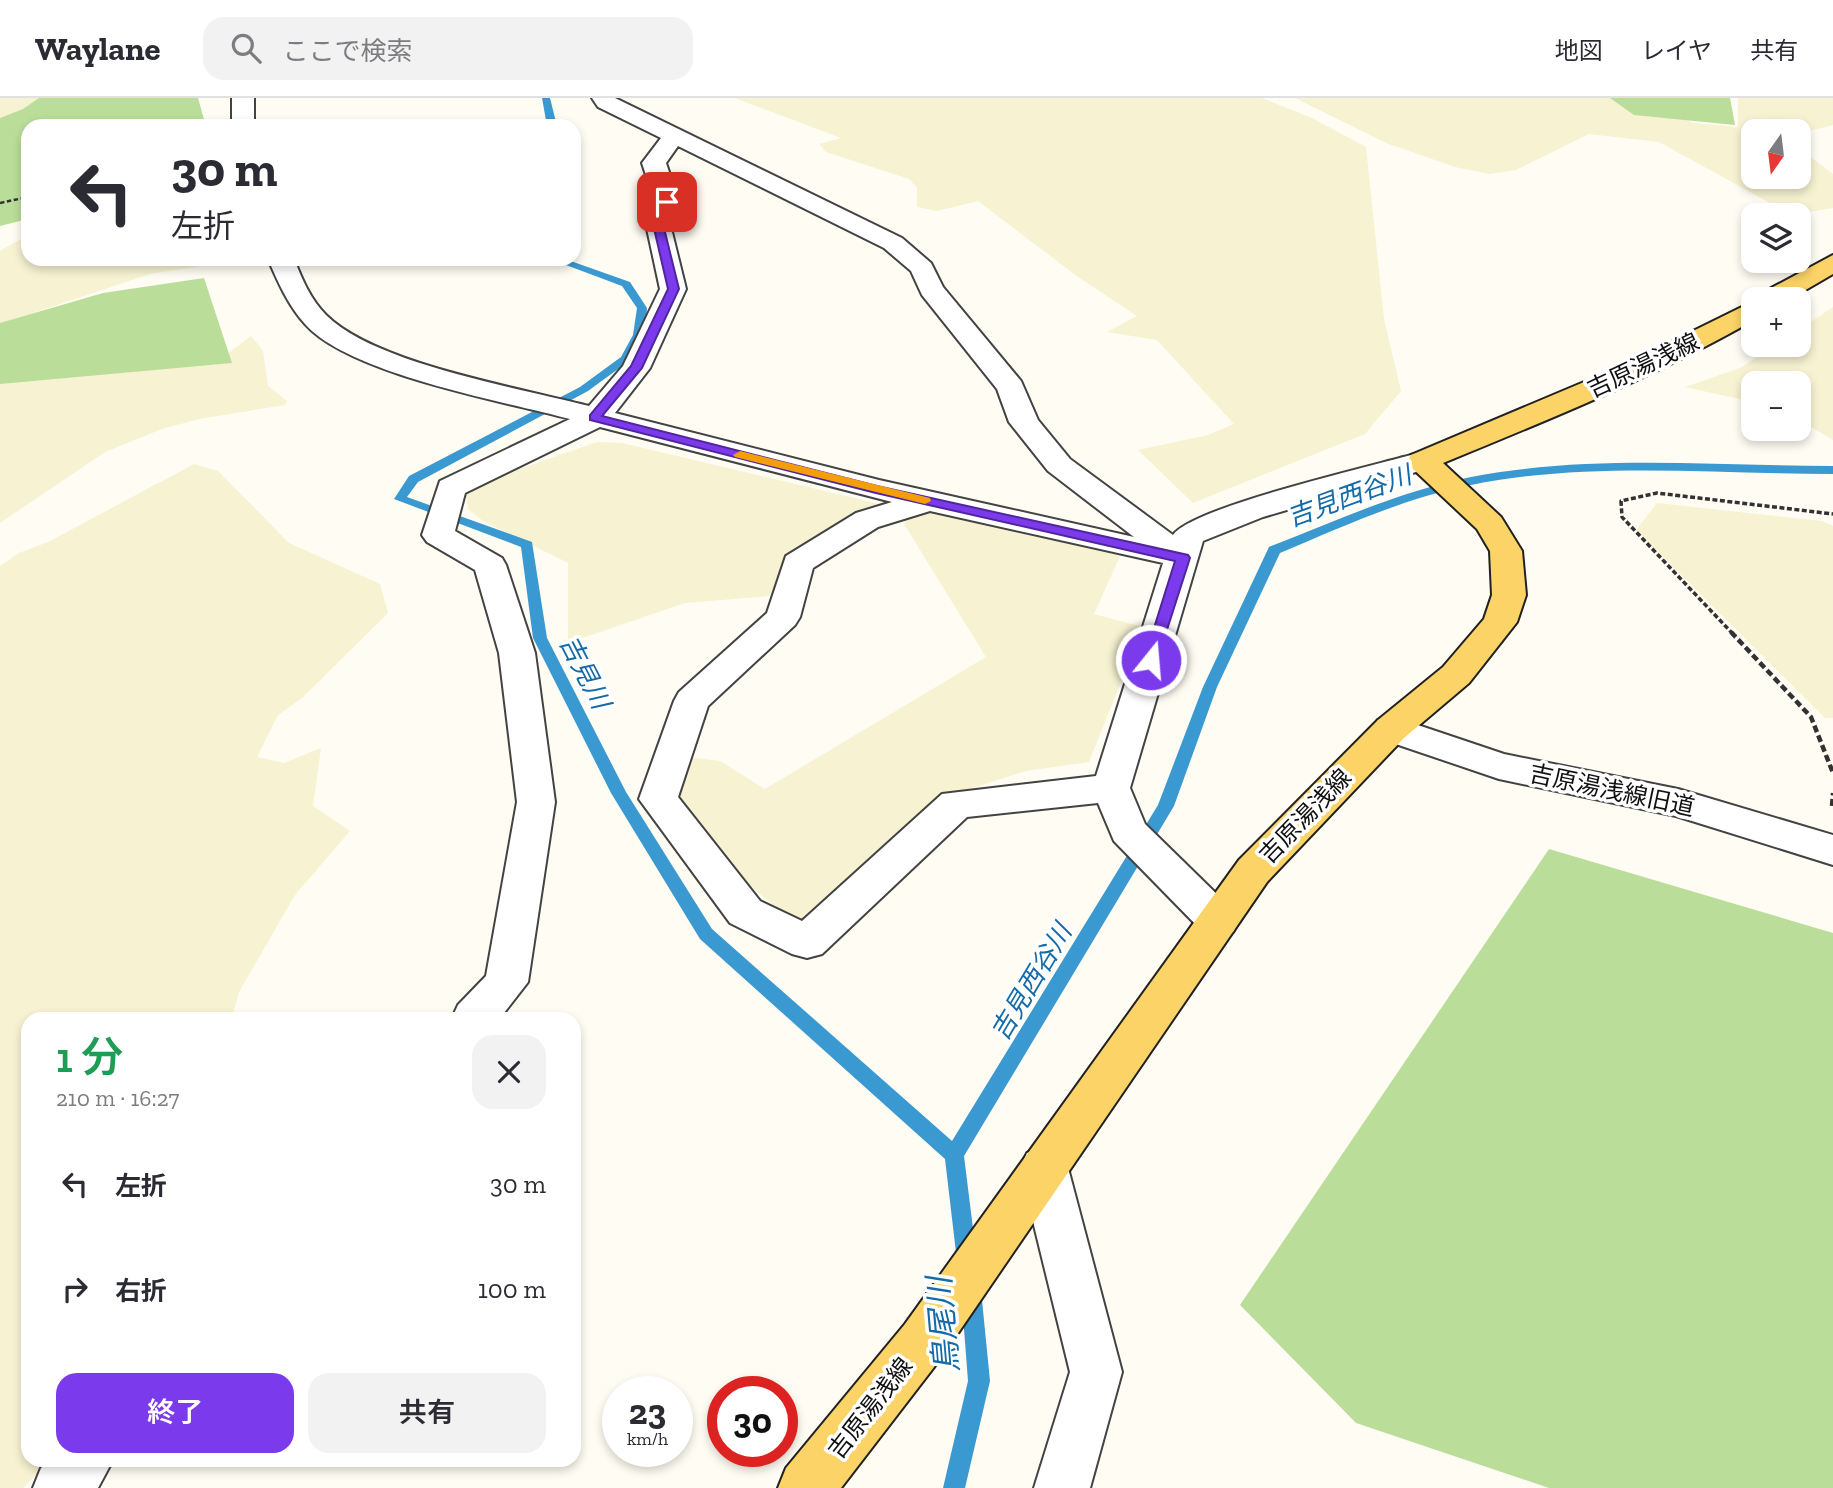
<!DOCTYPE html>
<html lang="ja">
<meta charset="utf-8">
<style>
:root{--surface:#fff;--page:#f2f2f3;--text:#2b2b33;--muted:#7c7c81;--line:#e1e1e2;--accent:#7c3aed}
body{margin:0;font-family:"Zilla Slab","Noto Sans JP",serif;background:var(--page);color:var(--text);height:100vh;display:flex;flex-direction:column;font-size:26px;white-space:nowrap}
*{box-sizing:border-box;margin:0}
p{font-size:23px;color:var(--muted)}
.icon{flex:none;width:38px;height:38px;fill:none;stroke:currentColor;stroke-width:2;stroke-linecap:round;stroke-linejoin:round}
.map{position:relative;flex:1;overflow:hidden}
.side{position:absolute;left:21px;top:914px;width:560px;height:455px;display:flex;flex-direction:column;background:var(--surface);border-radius:21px;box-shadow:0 4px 10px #0003}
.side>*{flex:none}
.banner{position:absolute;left:21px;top:21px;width:560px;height:147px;border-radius:21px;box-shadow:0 4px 10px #0003;background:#fff;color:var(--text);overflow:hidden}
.needle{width:46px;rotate:194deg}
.tools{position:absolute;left:1741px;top:21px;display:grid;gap:14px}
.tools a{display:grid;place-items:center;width:70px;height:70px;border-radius:14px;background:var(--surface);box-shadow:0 4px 10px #0003;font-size:35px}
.speed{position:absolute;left:602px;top:1278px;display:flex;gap:14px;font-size:35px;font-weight:700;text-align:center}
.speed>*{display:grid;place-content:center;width:91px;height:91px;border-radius:50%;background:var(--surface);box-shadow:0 4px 10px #0003;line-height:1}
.speed small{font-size:18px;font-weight:400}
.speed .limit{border:10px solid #d22;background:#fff;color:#111}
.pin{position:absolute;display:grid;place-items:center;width:60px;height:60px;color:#fff;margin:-30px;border-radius:14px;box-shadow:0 4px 10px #0006}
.me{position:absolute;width:77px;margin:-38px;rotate:17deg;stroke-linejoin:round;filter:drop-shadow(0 0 5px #0008)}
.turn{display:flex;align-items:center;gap:24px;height:147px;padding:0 35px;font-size:32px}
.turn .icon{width:91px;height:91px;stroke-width:2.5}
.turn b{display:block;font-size:49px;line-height:60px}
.round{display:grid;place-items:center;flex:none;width:74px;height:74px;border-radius:21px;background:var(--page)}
.overview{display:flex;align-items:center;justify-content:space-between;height:119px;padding:0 35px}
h1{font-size:42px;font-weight:600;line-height:52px;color:#1e9e55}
.action{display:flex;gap:14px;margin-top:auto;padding:14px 35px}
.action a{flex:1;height:80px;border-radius:21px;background:var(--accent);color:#fff;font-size:28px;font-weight:600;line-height:80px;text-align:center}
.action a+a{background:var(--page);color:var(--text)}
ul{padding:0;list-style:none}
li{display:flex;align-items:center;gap:21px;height:105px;padding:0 35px}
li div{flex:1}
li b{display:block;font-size:26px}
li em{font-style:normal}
header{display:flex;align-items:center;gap:42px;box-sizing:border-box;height:98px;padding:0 35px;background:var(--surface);border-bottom:2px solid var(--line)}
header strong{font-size:33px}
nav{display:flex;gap:38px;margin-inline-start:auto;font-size:24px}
.search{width:490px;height:63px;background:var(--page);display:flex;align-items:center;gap:18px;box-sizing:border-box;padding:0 24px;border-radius:21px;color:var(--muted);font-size:26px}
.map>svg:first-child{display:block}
.farmland{fill:#f6f2d2}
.forest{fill:#badd9a}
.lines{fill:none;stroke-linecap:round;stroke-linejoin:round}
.stream{fill:#3b99d1;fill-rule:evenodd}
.minor-casing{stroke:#434343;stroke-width:4}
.major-casing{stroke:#212121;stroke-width:4}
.path-far2{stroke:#323232;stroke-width:2.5;stroke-dasharray:4.5 2.5;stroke-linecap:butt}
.path-far1{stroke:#323232;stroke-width:3.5;stroke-dasharray:5 2.5;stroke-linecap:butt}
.path{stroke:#323232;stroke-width:4.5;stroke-dasharray:7 3.5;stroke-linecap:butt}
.minor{fill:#fff;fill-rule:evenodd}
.major{fill:#fbd367;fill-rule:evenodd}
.route{fill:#7c3aed;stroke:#51269a;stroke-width:2}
.slow{fill:#f59e0b}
.labels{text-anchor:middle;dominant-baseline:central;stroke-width:7;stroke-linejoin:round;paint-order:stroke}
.street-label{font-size:24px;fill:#101010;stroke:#fff}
.water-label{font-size:26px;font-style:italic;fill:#146ba7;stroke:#fff}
.near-water-label{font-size:32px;font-style:italic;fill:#146ba7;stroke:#fff}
</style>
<header>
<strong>Waylane</strong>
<div class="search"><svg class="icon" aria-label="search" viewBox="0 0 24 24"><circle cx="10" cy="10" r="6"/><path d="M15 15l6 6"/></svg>ここで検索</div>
<nav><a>地図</a><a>レイヤ</a><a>共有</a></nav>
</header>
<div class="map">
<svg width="1833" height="1390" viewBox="0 0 1833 1390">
<rect width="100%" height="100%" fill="#fffcf3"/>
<!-- farmland -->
<g class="farmland">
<path d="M0,0H42L0,24Z"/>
<path d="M735,0H1262L1312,20L1366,49L1384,221L1401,293L1365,336L1193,405L1138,352L1208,337L1234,326L1157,242L1107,234L1137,218L1078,179L978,103L937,113L917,109V90L909,81L826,54L819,46L841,40Z"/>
<path d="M1295,0H1655L1693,25L1738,29V0H1833V27L1799,36V33H1754V79H1799V50L1833,76V110L1792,117L1659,44L1589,36L1516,72L1489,76L1455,69L1386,45Z"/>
<path d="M28,137V161H258L259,164L208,167L150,176L0,226V153Z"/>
<path d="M1833,209V342L1799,322V285H1754L1753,304L1685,289L1740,270L1776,247H1799V232Z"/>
<path d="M251,238L263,253L268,288L287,303L285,307L199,321L162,331L105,354L0,425V284L226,257Z"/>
<path d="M597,344L622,345L880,406L799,459L769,498L685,505L568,545V465L483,423L468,411L465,390Z"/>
<path d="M194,366L218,373L289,445L380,486L388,515L302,600L278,617L257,659L284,665L321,650L313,708L350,733L295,797L239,894L232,920H28V1362H51L23,1390H0V468L19,455L48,444Z"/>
<path d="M1657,405L1822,423L1833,428V620H1825L1636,432Z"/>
<path d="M909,408L1120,458L1094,516L1143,529L1089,664L1026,673L953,696L820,830L791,822L658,711L687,659L720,663L765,691L986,559L904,426Z"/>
</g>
<!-- forest -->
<g class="forest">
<path d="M39,0H198L205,25L200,28H28V121L0,128V20L23,11Z"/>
<path d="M1610,0H1730L1735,27L1634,17Z"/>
<path d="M204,180L232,265L0,286V225L103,195Z"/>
<path d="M1549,751L1833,835V1390H1549L1356,1325L1240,1207Z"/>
</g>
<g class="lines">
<!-- stream -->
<g class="stream">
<path d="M542,0H550L557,28H547Z"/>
<path d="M550,161H565L630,184L647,210L645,237L629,263L588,293L418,384L407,399L532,444L547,540L626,694L712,831L952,1043L1158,707L1203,589L1269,449C1335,423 1401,393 1471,379C1589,356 1713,368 1833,368V376C1713,376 1589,363 1471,387C1404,400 1342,429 1280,455L1217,589L1174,708L964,1058L977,1163L974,1170L967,1172L960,1170L957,1163L945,1061L700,841L611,695L533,540L521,449L394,401L409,378L580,289L621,259L633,237L637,210L622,188Z"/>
<path d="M971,1182L978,1185L981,1192L990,1283L965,1390H943L968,1283L961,1192L964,1185Z"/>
</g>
<defs>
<g id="minor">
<rect x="232" y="0" width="22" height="28"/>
<path d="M592,0H615L902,140L931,165L943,189L1021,283L1038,322L1070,361L1173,437C1193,409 1369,369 1411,357L1422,354L1433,357L1437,363L1433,369L1263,419L1203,443L1130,690L1145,726L1233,812L1239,823L1233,834L1218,839L1203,834L1114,743L1098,705L967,719L822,856L807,860L792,856L730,825L639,701L674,603L679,594L767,515L786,458L856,415L892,404L600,329L465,395L455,433L502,460L506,467L535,555L555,704L528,884L500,920H452L458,907L486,878L517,704L499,555L475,472L427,444L422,437L440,383L570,321C503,303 349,276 305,226C288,207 278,184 268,161H294C302,181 310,201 326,217C375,266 520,290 589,308L623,268L660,191L646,126L655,104L642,65L661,40L598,9ZM678,48L884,150L911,173L922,197L997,291L1009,324L1048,373L1134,439L879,382L615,315L650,270L686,191L670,126L679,104L666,65ZM930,413L1163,465L1096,678L942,696L802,823L760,803L678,699L708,608L795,527L800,519L813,470L878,429Z"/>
<path d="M1391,618L1504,656L1678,691L1833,737V767L1676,718L1499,681L1378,640L1373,631L1378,622Z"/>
<path d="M1044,1049L1061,1055L1068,1070L1122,1274L1090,1390H1034L1070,1274L1020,1070L1027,1055Z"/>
<path d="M50,1362H113L98,1390H33L41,1370Z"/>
</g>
<g id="major">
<path d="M1833,157V176L1790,201H1758L1762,195Z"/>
<path d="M1754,203V222C1654,279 1548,322 1443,365L1501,419L1522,453L1526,497L1517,524L1469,585L1404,640L1267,784L941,1260L841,1390H778L786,1370L905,1226L1239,762L1378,622L1443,569L1484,521L1492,497L1490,453L1477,431L1411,369L1407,363L1411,357L1622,268Z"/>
</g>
</defs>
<!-- minor casing -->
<use href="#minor" class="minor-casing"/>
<!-- major casing -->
<use href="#major" class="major-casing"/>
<!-- path-far2 -->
<path class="path-far2" d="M0,105L28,99"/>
<!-- path-far1 -->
<path class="path-far1" d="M1733,536L1622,419L1621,403L1657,395L1833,416"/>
<!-- path -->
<g class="path">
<path d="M1731,534L1811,619L1833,675"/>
<path d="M1832,708L1833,695"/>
</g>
<!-- minor -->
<use href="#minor" class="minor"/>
<!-- major -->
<use href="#major" class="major"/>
</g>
<!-- route -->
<path class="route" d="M667,101L672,104L663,126L679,191L642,270L602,318L877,388L1188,457L1190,460L1156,566H1146L1144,562L1175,463L876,395L590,322V317L631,268L668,191L653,126L662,104Z"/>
<!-- slow -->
<path class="slow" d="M740,353L930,400L931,403L925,406L735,359L733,357Z"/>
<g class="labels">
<!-- street labels -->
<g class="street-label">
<text transform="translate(1643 267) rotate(-25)">吉原湯浅線</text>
<text transform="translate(1612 692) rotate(12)">吉原湯浅線旧道</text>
<text transform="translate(1305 718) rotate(-46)">吉原湯浅線</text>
<text transform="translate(870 1310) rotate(-52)">吉原湯浅線</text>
</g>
<!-- water labels -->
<g class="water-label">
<text transform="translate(1349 398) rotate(-20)">吉見西谷川</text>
<text transform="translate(585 574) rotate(63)">吉見川</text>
<text transform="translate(1031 884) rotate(-59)">吉見西谷川</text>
</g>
<!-- near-water labels -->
<g class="near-water-label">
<text transform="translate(943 1227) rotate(-95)">鳥尾川</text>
</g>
</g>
</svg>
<div class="tools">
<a><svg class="needle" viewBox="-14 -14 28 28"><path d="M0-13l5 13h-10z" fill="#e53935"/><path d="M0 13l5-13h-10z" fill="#7c7c81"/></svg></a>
<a><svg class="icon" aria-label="layers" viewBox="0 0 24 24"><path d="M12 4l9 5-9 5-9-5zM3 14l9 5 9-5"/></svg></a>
<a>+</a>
<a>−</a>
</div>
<div class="speed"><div>23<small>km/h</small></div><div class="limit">30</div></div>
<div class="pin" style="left:667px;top:104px;background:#d93025"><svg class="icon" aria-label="arrive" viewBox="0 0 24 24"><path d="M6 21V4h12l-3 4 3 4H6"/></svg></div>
<svg class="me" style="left:1151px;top:562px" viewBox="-20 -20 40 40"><circle r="17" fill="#7c3aed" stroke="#fff" stroke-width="3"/><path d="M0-11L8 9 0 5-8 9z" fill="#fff"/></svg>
<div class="banner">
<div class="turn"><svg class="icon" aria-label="left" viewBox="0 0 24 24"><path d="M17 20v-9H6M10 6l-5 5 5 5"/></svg><div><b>30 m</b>左折</div></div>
</div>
<section class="side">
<div class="overview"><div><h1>1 分</h1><p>210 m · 16:27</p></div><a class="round"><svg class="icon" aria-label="close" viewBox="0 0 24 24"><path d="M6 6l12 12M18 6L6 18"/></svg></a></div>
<ul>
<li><svg class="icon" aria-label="left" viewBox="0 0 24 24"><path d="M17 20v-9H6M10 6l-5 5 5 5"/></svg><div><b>左折</b></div><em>30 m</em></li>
<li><svg class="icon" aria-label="right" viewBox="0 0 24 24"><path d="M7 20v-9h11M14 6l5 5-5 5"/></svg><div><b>右折</b></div><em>100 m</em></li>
</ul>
<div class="action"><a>終了</a><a>共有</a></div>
</section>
</div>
